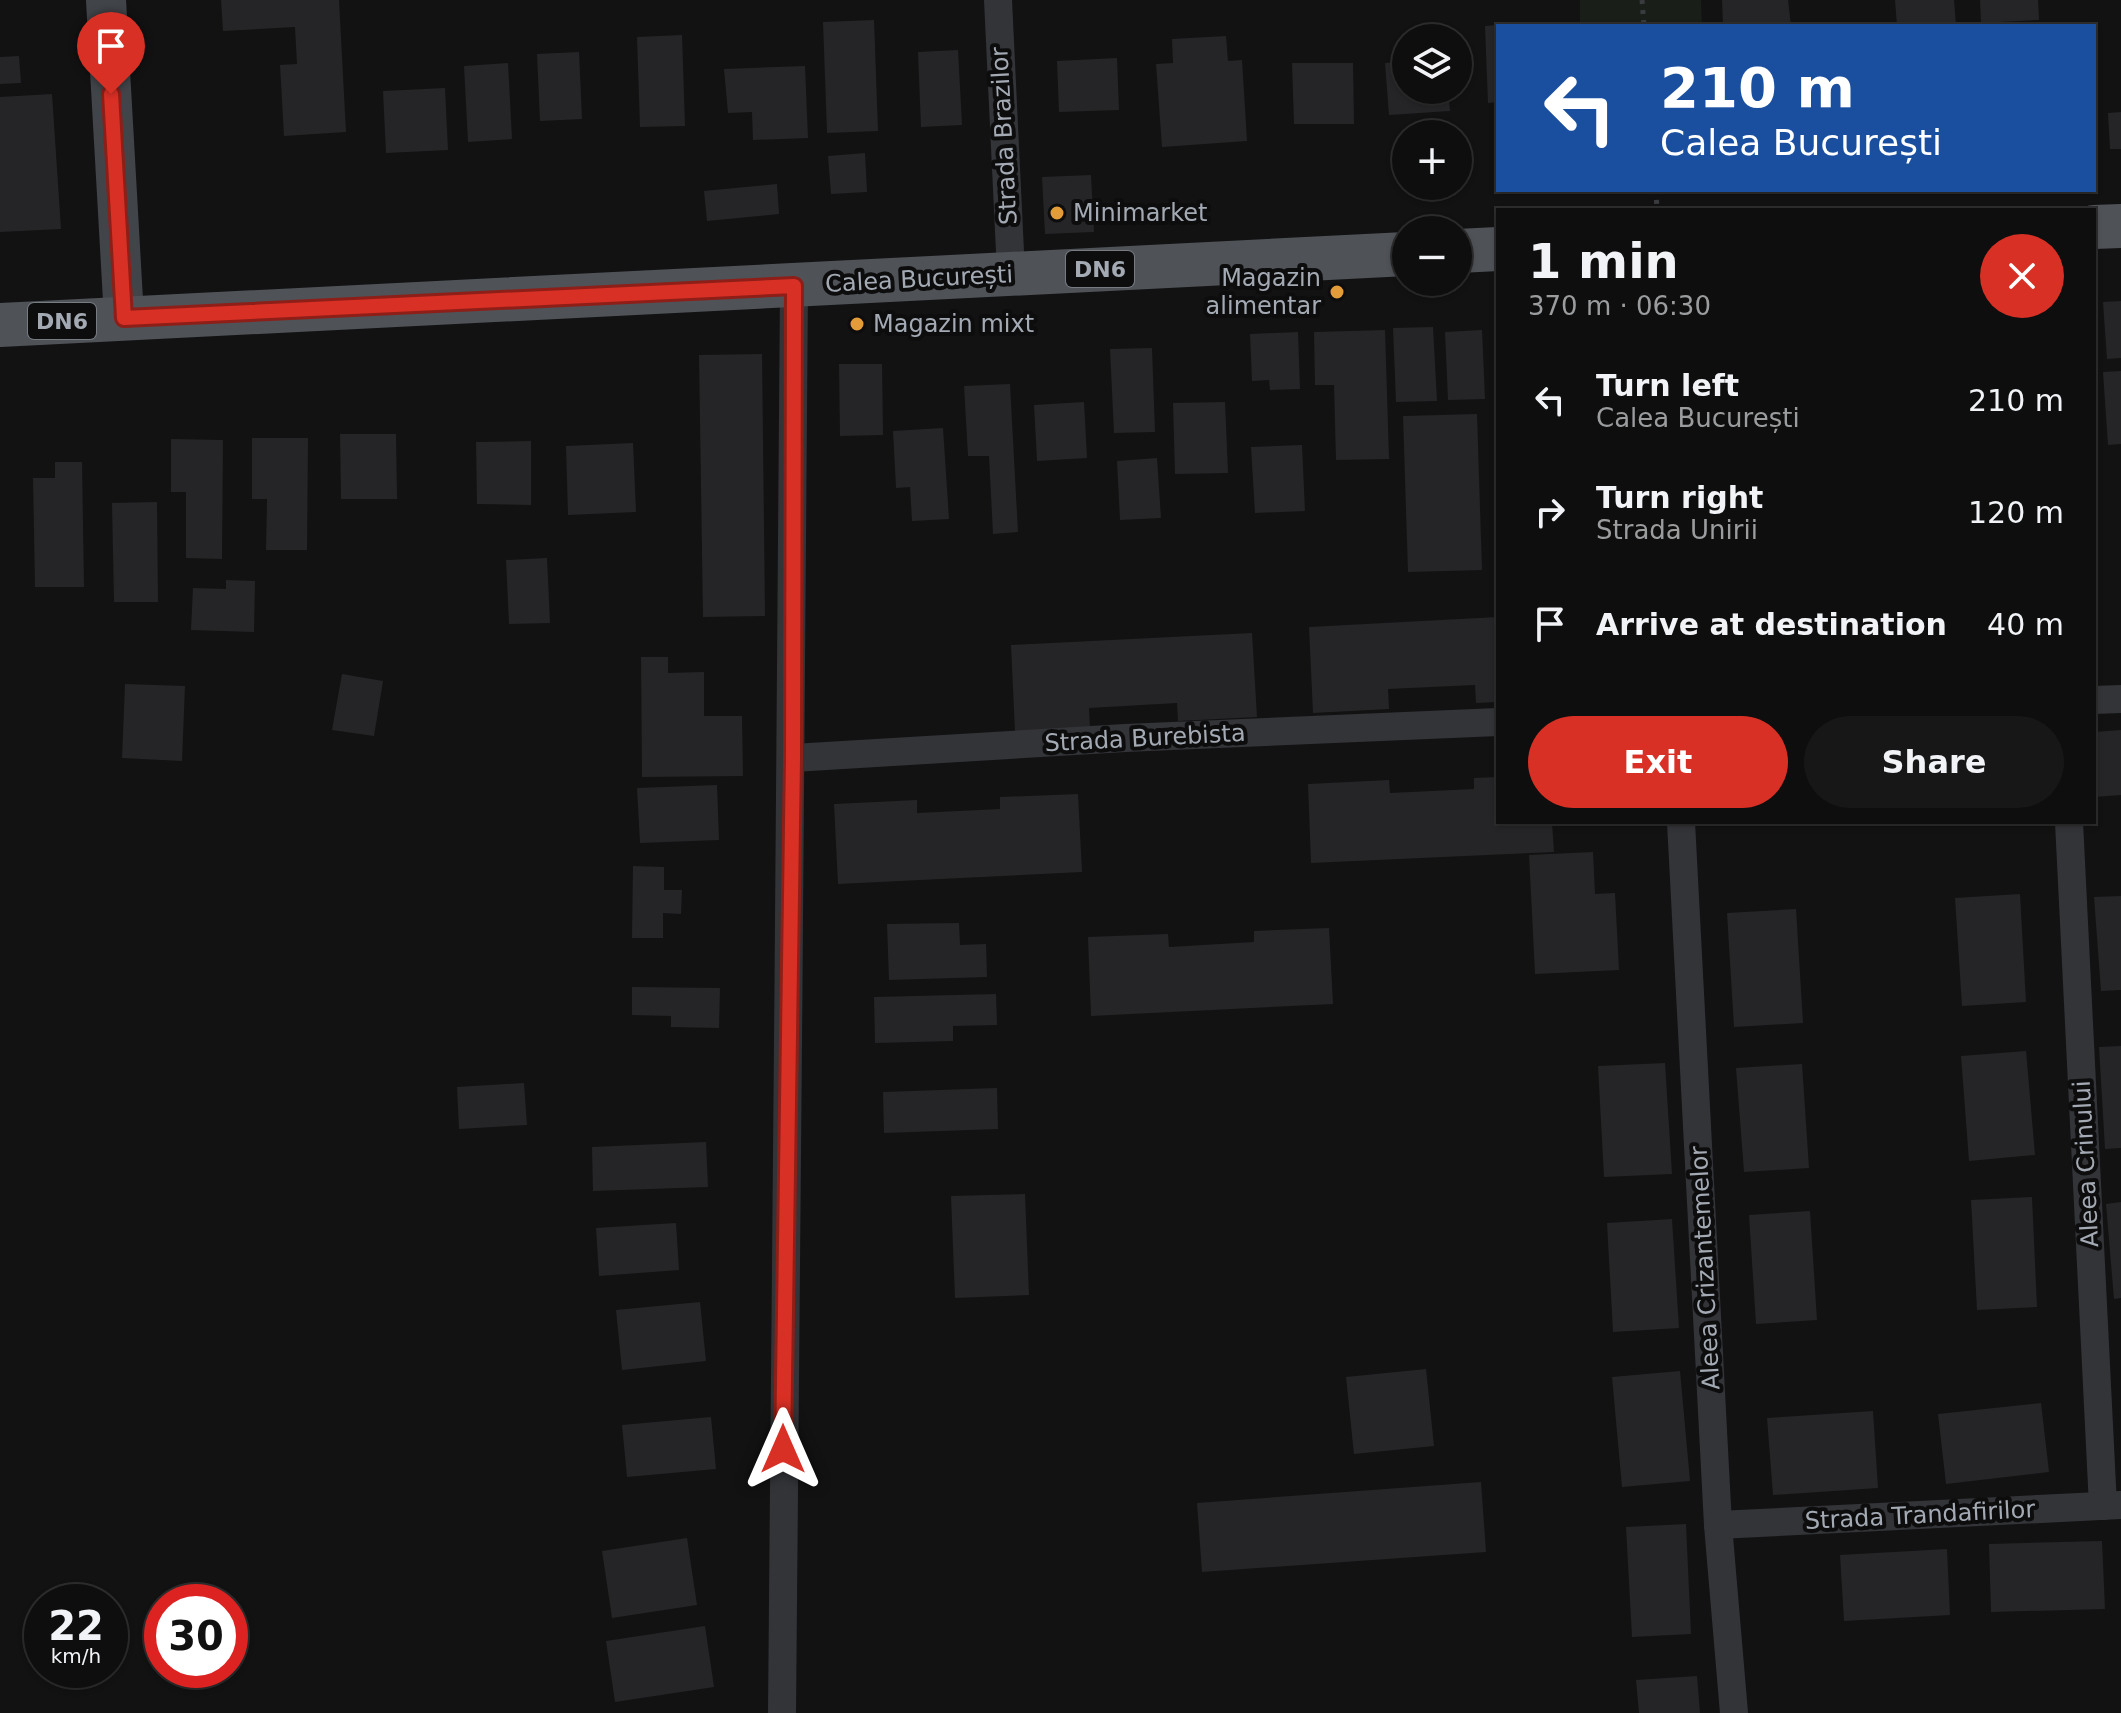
<!DOCTYPE html>
<meta charset="utf-8">
<style>
:root{--surface:#0e0e0e;--page:#171717;--text:#f1f3f6;--muted:#9b9c9e;--line:#2e2e2e;--accent:#d93025}
body{margin:0;font-family:"DejaVu Sans",sans-serif;background:var(--page);color:var(--text);height:100vh;display:flex;flex-direction:column;font-size:30px;white-space:nowrap}
*{box-sizing:border-box;margin:0}
p{font-size:26px;color:var(--muted)}
.icon{flex:none;width:44px;height:44px;fill:none;stroke:currentColor;stroke-width:2;stroke-linecap:round;stroke-linejoin:round}
.map{position:relative;flex:1;overflow:hidden}
.side{position:absolute;left:1496px;top:208px;width:600px;height:616px;display:flex;flex-direction:column;background:var(--surface);border-radius:0px;box-shadow:0 2px 6px #0004,0 0 0 2px var(--line)}
.side>*{flex:none}
.banner{position:absolute;left:1496px;top:24px;width:600px;height:168px;border-radius:0px;box-shadow:0 2px 6px #0004,0 0 0 2px var(--line);background:#1a4fa0;color:#fff;overflow:hidden}
.buttons{position:absolute;left:1392px;top:24px;display:grid;gap:16px}
.buttons a{display:grid;place-items:center;width:80px;height:80px;border-radius:50%;background:var(--surface);box-shadow:0 2px 6px #0004,0 0 0 2px var(--line);font-size:40px}
.speed{position:absolute;left:24px;top:1584px;display:flex;gap:16px;font-size:40px;font-weight:700;text-align:center}
.speed>*{display:grid;place-content:center;width:104px;height:104px;border-radius:50%;background:var(--surface);box-shadow:0 2px 6px #0004,0 0 0 2px var(--line);line-height:1}
.speed small{font-size:20px;font-weight:400}
.speed .limit{border:12px solid #d22;background:#fff;color:#111}
.pin{position:absolute;display:grid;place-items:center;width:68px;height:68px;color:#fff;margin:-82px -34px;border-radius:50% 50% 50% 0;rotate:-45deg;box-shadow:0 0 8px #0007}
.pin .icon{rotate:45deg}
.me{position:absolute;width:88px;margin:-44px;rotate:0deg;stroke-linejoin:round;filter:drop-shadow(0 0 6px #0008)}
.turn{display:flex;align-items:center;gap:28px;height:168px;padding:0 32px;font-size:36px}
.turn .icon{width:104px;height:104px;stroke-width:2.5}
.turn b{display:block;font-size:56px;line-height:68px}
.round{display:grid;place-items:center;flex:none;width:84px;height:84px;border-radius:42px;background:var(--page)}
.overview{display:flex;align-items:center;justify-content:space-between;height:136px;padding:0 32px}
h1{font-size:48px;font-weight:700;line-height:60px}
.button{display:flex;gap:16px;margin-top:auto;padding:16px 32px}
.button a{flex:1;height:92px;border-radius:48px;background:var(--accent);color:#fff;font-size:32px;font-weight:700;line-height:92px;text-align:center}
.button a+a{background:var(--page);color:var(--text)}
ul{padding:0;list-style:none}
li{display:flex;align-items:center;gap:24px;height:112px;padding:0 32px}
li div{flex:1}
li b{display:block;font-size:30px}
li em{font-style:normal}
.map>svg:first-child{display:block}
.green{fill:#191e19}
.building{fill:#252527}
.lines{fill:none;stroke-linecap:round;stroke-linejoin:round}
.path{stroke:#393b3f;stroke-width:5;stroke-dasharray:4 6;stroke-linecap:butt}
.minor{stroke:#333438;stroke-width:28}
.secondary{stroke:#414448;stroke-width:40}
.primary{stroke:#4f5257;stroke-width:44}
.route-casing{stroke:#8d1f18;stroke-width:20}
.route{stroke:#d93025;stroke-width:14}
.poi-dot{fill:#e49c39;stroke:#0d0d0e;stroke-width:3}
.labels{text-anchor:middle;dominant-baseline:central;stroke-width:8;stroke-linejoin:round;paint-order:stroke}
.shield{fill:#0d0d0e;stroke:#777b82;stroke-width:2}
.shield-label{font-size:22px;font-weight:bold;fill:#a4aab3}
.street-label{font-size:24px;fill:#a4aab3;stroke:#0d0d0e}
.poi-label{font-size:24px;fill:#a4aab3;stroke:#0d0d0e;text-anchor:start}
</style>
<div class="map">
<svg width="2121" height="1713" viewBox="0 0 2121 1713">
<rect width="100%" height="100%" fill="#121213"/>
<!-- green -->
<path class="green" d="M1580,0H1701L1702,26H1580Z"/>
<!-- building -->
<g class="building">
<path d="M221,0H339L346,132L284,136L280,65L297,64L295,27L223,31Z"/>
<path d="M1722,0H1788L1791,26H1723Z"/>
<path d="M1895,0H1954L1956,26H1897Z"/>
<path d="M1980,0H2038L2039,20L1981,23Z"/>
<path d="M874,20L878,131L827,133L823,22Z"/>
<path d="M1498,25V102L1488,103L1485,26Z"/>
<path d="M682,35L685,126L640,127L637,37Z"/>
<path d="M1226,36L1228,61L1242,60L1247,141L1162,147L1156,64L1173,63L1172,39Z"/>
<path d="M958,50L962,125L921,127L918,52Z"/>
<path d="M579,52L582,119L540,121L537,54Z"/>
<path d="M19,56L21,83L0,84V57Z"/>
<path d="M1117,58L1119,110L1059,112L1057,61Z"/>
<path d="M1406,61V90H1448L1450,111L1389,115L1385,63Z"/>
<path d="M508,63L512,139L468,142L464,66Z"/>
<path d="M1292,63H1353L1354,124H1294Z"/>
<path d="M805,66L808,138L753,140L752,112L728,113L724,69Z"/>
<path d="M445,88L448,150L386,153L383,91Z"/>
<path d="M52,94L61,229L0,232V97Z"/>
<path d="M2121,112V149H2110L2108,113Z"/>
<path d="M865,153L867,192L831,194L828,156Z"/>
<path d="M1091,175L1094,232L1045,234L1042,177Z"/>
<path d="M777,184L779,214L707,221L704,191Z"/>
<path d="M2121,301V358L2107,359L2103,302Z"/>
<path d="M1433,327L1437,401L1396,402L1393,328Z"/>
<path d="M1385,330L1389,459L1336,460L1334,385H1315L1314,332Z"/>
<path d="M1482,330L1485,399L1448,400L1445,332Z"/>
<path d="M1298,332L1300,389L1270,390L1269,380L1252,381L1250,334Z"/>
<path d="M1152,348L1155,432L1114,433L1110,349Z"/>
<path d="M762,354L765,616L703,617L699,355Z"/>
<path d="M839,364H882L883,435L840,436Z"/>
<path d="M2121,371V444L2108,445L2103,372Z"/>
<path d="M1010,384L1018,532L993,534L989,456H968L964,386Z"/>
<path d="M1084,402L1087,458L1037,461L1034,405Z"/>
<path d="M1225,402L1228,473L1175,474L1173,403Z"/>
<path d="M1477,414L1482,570L1408,572L1403,416Z"/>
<path d="M943,428L949,519L912,521L910,487L896,488L893,431Z"/>
<path d="M340,434H396L397,499H341Z"/>
<path d="M252,438H308L307,550H266L267,499H252Z"/>
<path d="M171,439L223,440L222,559L186,558V492H171Z"/>
<path d="M531,441V505L477,504L476,442Z"/>
<path d="M633,443L636,512L568,515L566,446Z"/>
<path d="M1302,445L1305,511L1255,513L1251,447Z"/>
<path d="M1157,458L1161,518L1120,520L1117,461Z"/>
<path d="M55,462H82L84,587H35L33,478H55Z"/>
<path d="M157,502L158,602H114L112,503Z"/>
<path d="M547,558L550,623L509,624L506,560Z"/>
<path d="M226,580L255,581L254,632L191,630L193,588L226,589Z"/>
<path d="M1498,617V702L1476,703L1475,685L1388,689L1389,709L1313,713L1309,627Z"/>
<path d="M1252,633L1257,717L1178,721L1177,703L1089,708L1090,728L1015,732L1011,645Z"/>
<path d="M641,657H668V673L704,672V716H742L743,776L642,777Z"/>
<path d="M342,674L383,681L374,736L332,730Z"/>
<path d="M125,684L185,686L182,761L122,758Z"/>
<path d="M2121,730V795L2094,797V732Z"/>
<path d="M1498,777V822H1552L1554,852L1311,863L1308,784L1389,780L1390,793L1474,789V778Z"/>
<path d="M717,785L719,840L640,843L637,788Z"/>
<path d="M1078,794L1082,872L838,884L834,804L917,800V813L1000,809V797Z"/>
<path d="M1593,852L1595,894L1615,893L1619,970L1535,974L1529,855Z"/>
<path d="M633,866L664,867V890H682L681,914L663,913V938H632Z"/>
<path d="M2020,894L2026,1002L1962,1006L1955,898Z"/>
<path d="M2121,896V990L2101,991L2094,897Z"/>
<path d="M1796,909L1803,1023L1734,1027L1727,913Z"/>
<path d="M959,923L960,945L986,944L987,977L889,980L887,924Z"/>
<path d="M1329,928L1333,1004L1091,1016L1088,937L1168,934L1169,947L1254,942V931Z"/>
<path d="M632,987L720,988L719,1028L671,1027V1016L632,1015Z"/>
<path d="M996,994L997,1025L953,1026V1041L875,1043L874,997Z"/>
<path d="M2121,1046V1148L2105,1149L2099,1047Z"/>
<path d="M2026,1051L2035,1155L1969,1161L1961,1056Z"/>
<path d="M1665,1063L1672,1174L1604,1177L1598,1066Z"/>
<path d="M1802,1064L1809,1168L1744,1172L1736,1068Z"/>
<path d="M524,1083L527,1125L459,1129L457,1087Z"/>
<path d="M997,1088L998,1129L884,1133L883,1092Z"/>
<path d="M706,1142L708,1187L593,1191L592,1147Z"/>
<path d="M1025,1194L1029,1295L955,1298L951,1196Z"/>
<path d="M2032,1197L2037,1307L1977,1310L1971,1200Z"/>
<path d="M2121,1202V1298L2114,1299L2106,1204Z"/>
<path d="M1810,1211L1817,1320L1756,1324L1749,1215Z"/>
<path d="M1672,1219L1679,1328L1613,1332L1607,1223Z"/>
<path d="M676,1223L679,1270L599,1276L596,1228Z"/>
<path d="M700,1302L706,1361L622,1370L616,1310Z"/>
<path d="M1426,1369L1434,1446L1354,1454L1346,1377Z"/>
<path d="M1680,1371L1690,1481L1622,1487L1612,1377Z"/>
<path d="M2041,1403L2049,1472L1946,1484L1938,1414Z"/>
<path d="M1873,1411L1878,1488L1773,1495L1767,1418Z"/>
<path d="M711,1417L716,1469L627,1477L622,1425Z"/>
<path d="M1481,1482L1486,1552L1202,1572L1197,1503Z"/>
<path d="M1686,1524L1691,1634L1632,1637L1626,1527Z"/>
<path d="M687,1538L697,1605L612,1618L602,1551Z"/>
<path d="M2102,1541L2105,1609L1991,1612L1989,1544Z"/>
<path d="M1947,1549L1950,1615L1844,1621L1840,1555Z"/>
<path d="M705,1626L714,1687L615,1702L606,1641Z"/>
<path d="M1697,1676L1700,1713H1639L1636,1680Z"/>
</g>
<g class="lines">
<!-- path -->
<g class="path">
<path d="M1642,0L1644,26"/>
<path d="M1656,190L1657,210"/>
</g>
<!-- minor -->
<g class="minor">
<path d="M998,0L1011,273"/>
<path d="M2094,700L2121,699"/>
<path d="M793,758L1125,738L1498,722"/>
<path d="M1681,822L1718,1525L1734,1713"/>
<path d="M2069,822L2103,1506"/>
<path d="M1718,1525L2120,1505"/>
<path d="M782,1713C785,1237 792,762 794,286"/>
</g>
<!-- secondary -->
<path class="secondary" d="M106,0L124,318"/>
<!-- primary -->
<g class="primary">
<path d="M2094,227L2121,226"/>
<path d="M1458,251L1498,249"/>
<path d="M0,325L1406,254"/>
</g>
</g>
<g class="lines">
<defs>
<path id="route" d="M111,94L124,318L794,286L793,758L783,1449"/>
</defs>
<!-- route casing -->
<use href="#route" class="route-casing"/>
<!-- route -->
<use href="#route" class="route"/>
</g>
<!-- markers -->
<g class="poi-dot">
<circle cx="1057" cy="213" r="8"/>
<circle cx="1337" cy="292" r="8"/>
<circle cx="857" cy="324" r="8"/>
</g>
<g class="labels">
<!-- shield labels -->
<g class="shield">
<rect x="1066" y="251" width="68" height="36" rx="6"/>
<rect x="28" y="303" width="68" height="36" rx="6"/>
</g>
<g class="shield-label">
<text x="1100" y="269">DN6</text>
<text x="62" y="321">DN6</text>
</g>
<!-- street labels -->
<g class="street-label">
<text transform="translate(1004 136) rotate(-93)">Strada Brazilor</text>
<text transform="translate(919 279) rotate(-3)">Calea București</text>
<text transform="translate(1145 738) rotate(-3)">Strada Burebista</text>
<text transform="translate(2086 1164) rotate(-93)">Aleea Crinului</text>
<text transform="translate(1705 1268) rotate(-93)">Aleea Crizantemelor</text>
<text transform="translate(1920 1515) rotate(-3)">Strada Trandafirilor</text>
</g>
<!-- poi labels -->
<g class="poi-label">
<text x="1073" y="213">Minimarket</text>
<text x="1321" y="278" text-anchor="end">Magazin<tspan x="1321" dy="28">alimentar</tspan></text>
<text x="873" y="324">Magazin mixt</text>
</g>
</g>
</svg>
<div class="buttons">
<a><svg class="icon" aria-label="layers" viewBox="0 0 24 24"><path d="M12 4l9 5-9 5-9-5zM3 14l9 5 9-5"/></svg></a>
<a>+</a>
<a>−</a>
</div>
<div class="speed"><div>22<small>km/h</small></div><div class="limit">30</div></div>
<div class="pin" style="left:111px;top:94px;background:#d93025"><svg class="icon" aria-label="arrive" viewBox="0 0 24 24"><path d="M6 21V4h12l-3 4 3 4H6"/></svg></div>
<svg class="me" style="left:783px;top:1449px" viewBox="-20 -20 40 40"><path d="M0-17L14 15 0 8-14 15z" fill="#d93025" stroke="#fff" stroke-width="4"/></svg>
<div class="banner">
<div class="turn"><svg class="icon" aria-label="left" viewBox="0 0 24 24"><path d="M17 20v-9H6M10 6l-5 5 5 5"/></svg><div><b>210 m</b>Calea București</div></div>
</div>
<section class="side">
<div class="overview"><div><h1>1 min</h1><p>370 m · 06:30</p></div><a class="round" style="background:#d93025;color:#fff"><svg class="icon" aria-label="close" viewBox="0 0 24 24"><path d="M6 6l12 12M18 6L6 18"/></svg></a></div>
<ul>
<li><svg class="icon" aria-label="left" viewBox="0 0 24 24"><path d="M17 20v-9H6M10 6l-5 5 5 5"/></svg><div><b>Turn left</b><p>Calea București</p></div><em>210 m</em></li>
<li><svg class="icon" aria-label="right" viewBox="0 0 24 24"><path d="M7 20v-9h11M14 6l5 5-5 5"/></svg><div><b>Turn right</b><p>Strada Unirii</p></div><em>120 m</em></li>
<li><svg class="icon" aria-label="arrive" viewBox="0 0 24 24"><path d="M6 21V4h12l-3 4 3 4H6"/></svg><div><b>Arrive at destination</b></div><em>40 m</em></li>
</ul>
<div class="button"><a>Exit</a><a>Share</a></div>
</section>
</div>
